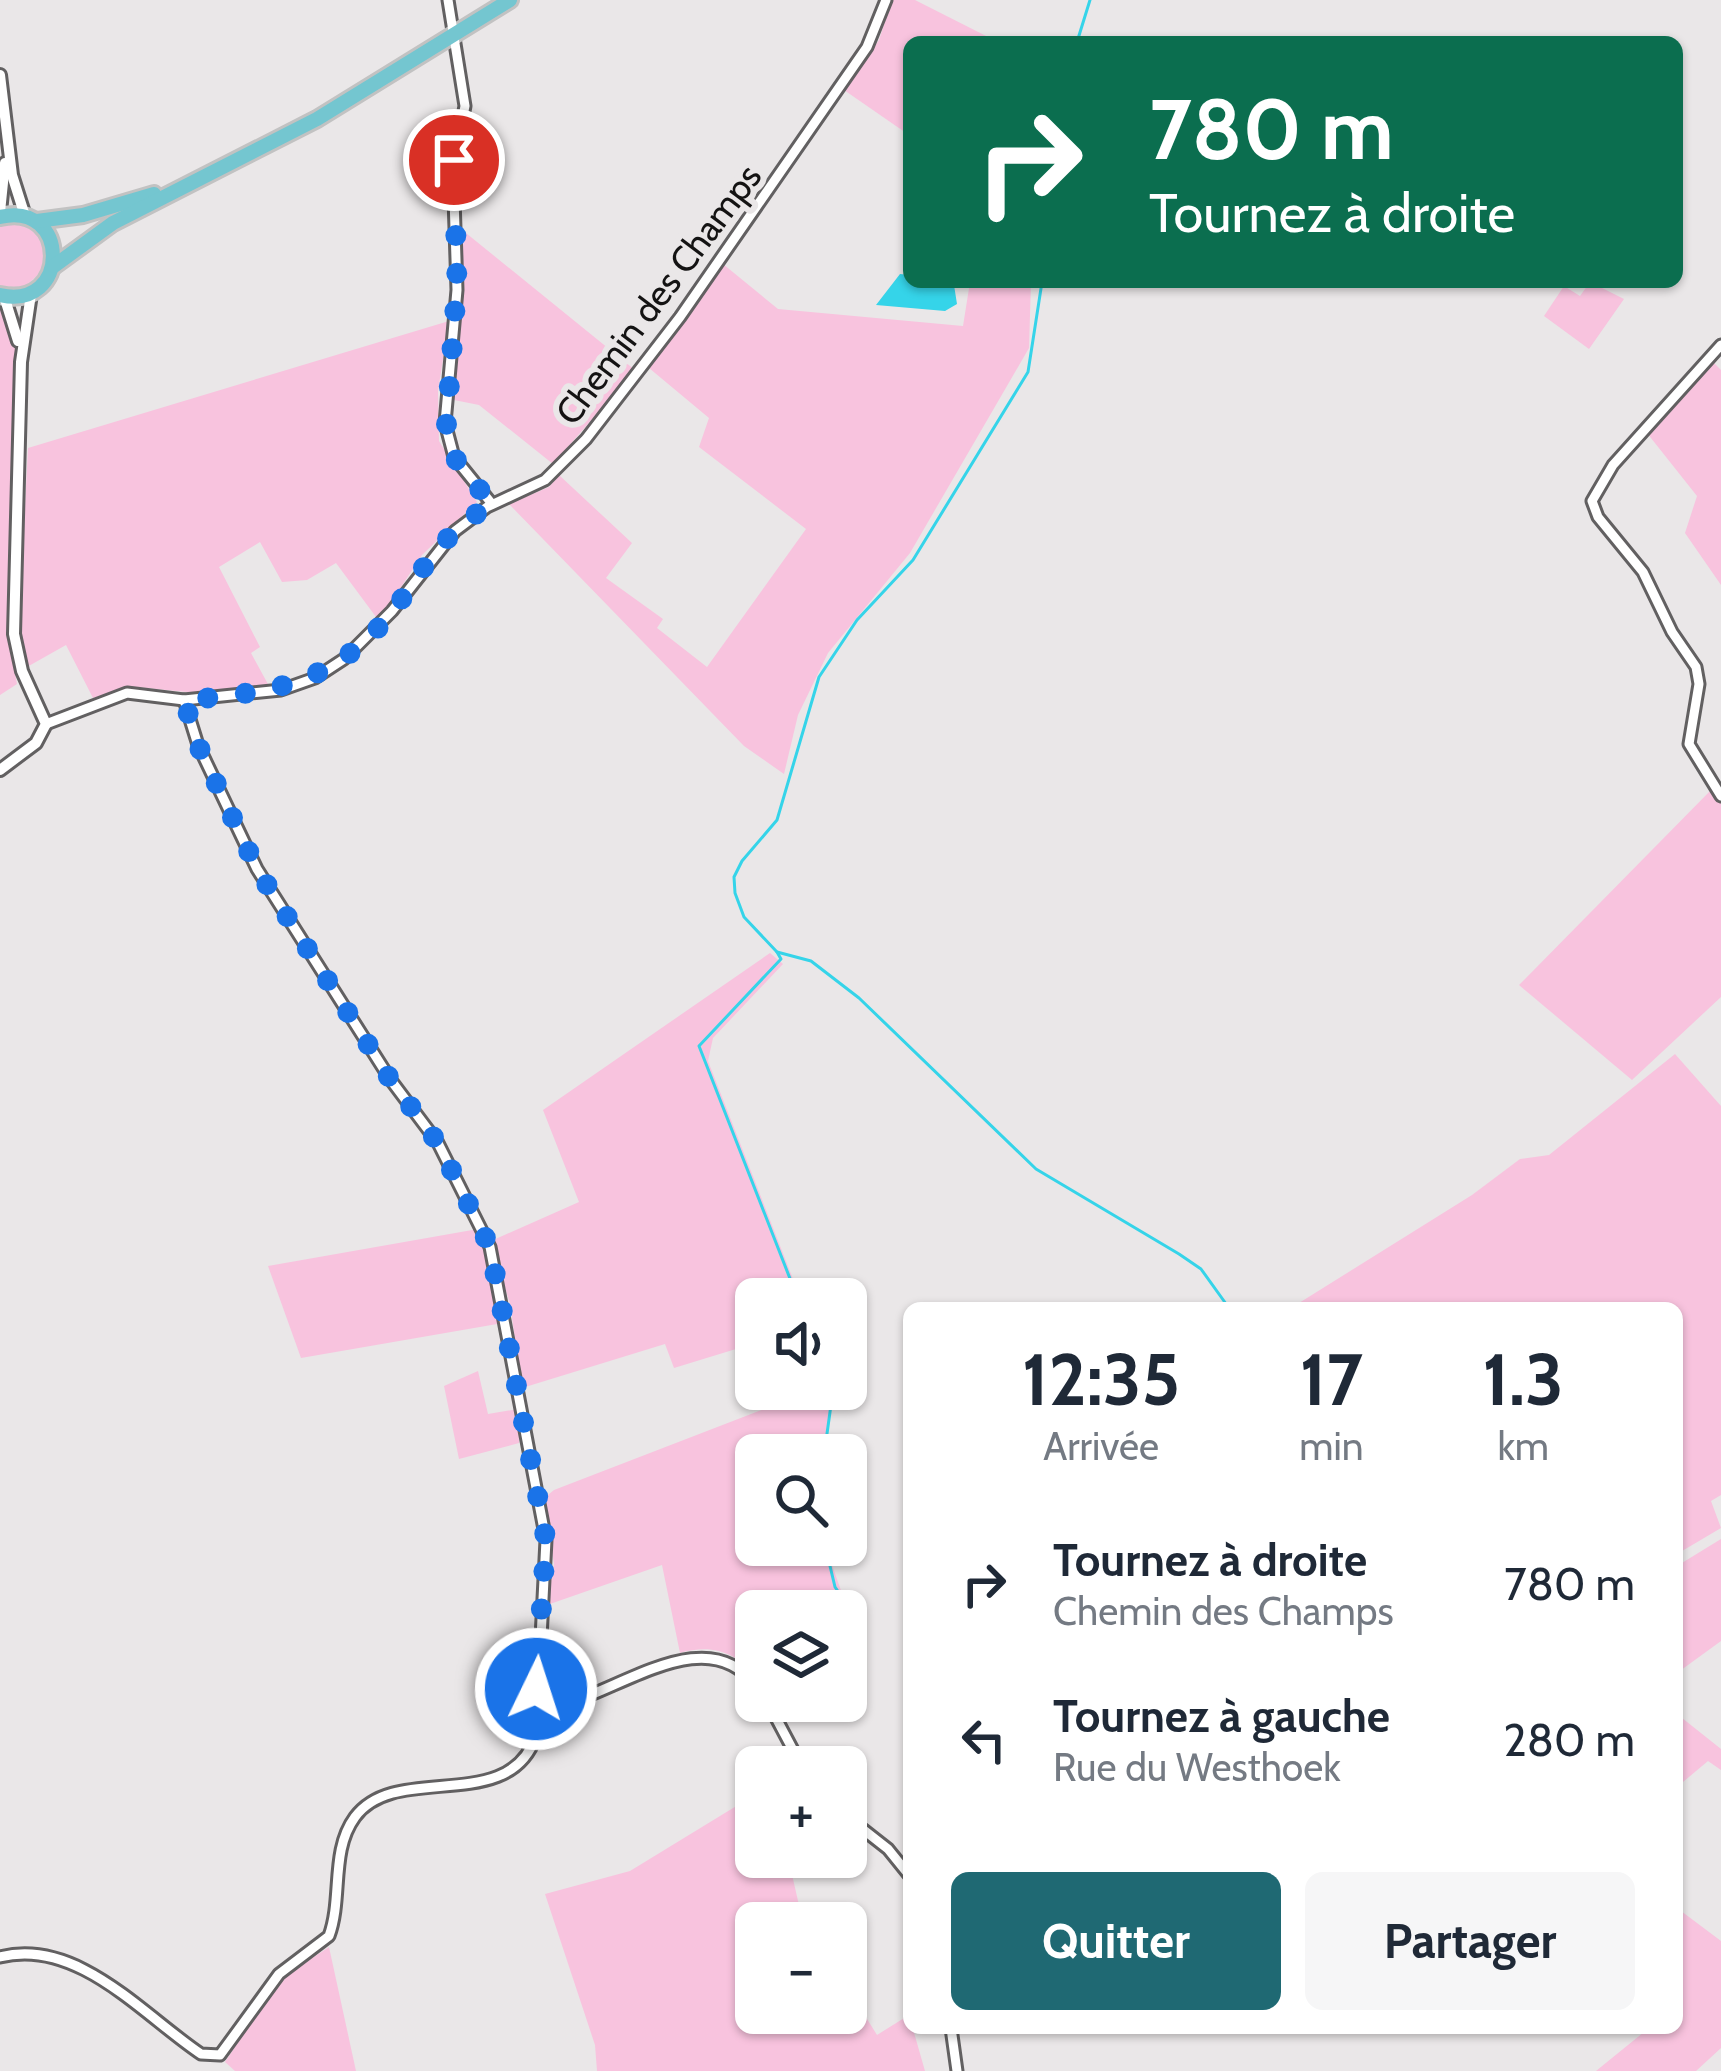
<!DOCTYPE html>
<html lang="fr">
<meta charset="utf-8">
<style>
:root{--surface:#fff;--page:#f6f6f7;--text:#1f2937;--muted:#747a83;--accent:#1f6973}
body{margin:0;font-family:Cabin,sans-serif;background:var(--page);color:var(--text);height:100vh;display:flex;flex-direction:column;font-size:45px;white-space:nowrap}
*{box-sizing:border-box;margin:0}
p{font-size:39px;color:var(--muted)}
.icon{flex:none;width:66px;height:66px;fill:none;stroke:currentColor;stroke-width:2;stroke-linecap:round;stroke-linejoin:round}
.map{position:relative;flex:1;overflow:hidden}
.side{position:absolute;left:903px;top:1302px;width:780px;height:732px;display:flex;flex-direction:column;background:var(--surface);border-radius:18px;box-shadow:0 3px 9px #0004}
.side>*{flex:none}
.banner{position:absolute;left:903px;top:36px;width:780px;height:252px;border-radius:18px;box-shadow:0 3px 9px #0004;background:#0b6e4f;color:#fff;overflow:hidden}
.controls{position:absolute;left:735px;top:1278px;display:grid;gap:24px}
.controls a{display:grid;place-items:center;width:132px;height:132px;border-radius:18px;background:var(--surface);box-shadow:0 3px 9px #0004;font-size:60px}
.pin{position:absolute;display:grid;place-items:center;width:102px;height:102px;color:#fff;margin:-51px;border:6px solid #fff;border-radius:50%;box-shadow:0 3px 12px #0007}
.me{position:absolute;width:132px;margin:-66px;rotate:4deg;stroke-linejoin:round;filter:drop-shadow(0 0 9px #0008)}
.turn{display:flex;align-items:center;gap:42px;height:252px;padding:0 48px;font-size:54px}
.turn .icon{width:156px;height:156px;stroke-width:2.5}
.turn b{display:block;font-size:84px;line-height:102px}
.eta{display:flex;justify-content:space-evenly;align-items:center;height:204px;text-align:center}
.eta b{font-size:72px;font-weight:700;line-height:84px}
.cta{display:flex;gap:24px;margin-top:auto;padding:24px 48px}
.cta a{flex:1;height:138px;border-radius:18px;background:var(--accent);color:#fff;font-size:48px;font-weight:700;line-height:138px;text-align:center}
.cta a+a{background:var(--page);color:var(--text)}
ul{padding:0;list-style:none}
li{display:flex;align-items:center;gap:36px;height:156px;padding:0 48px}
li div{flex:1}
li b{display:block;font-size:45px}
li em{font-style:normal}
.map>svg:first-child{display:block}
.green{fill:#f8c3de}
.water{fill:#35d4e9}
.lines{fill:none;stroke-linecap:round;stroke-linejoin:round}
.stream{stroke:#35d4e9;stroke-width:3}
.minor-casing{stroke:#626061;stroke-width:15}
.tertiary-casing{stroke:#626061;stroke-width:16}
.primary-casing{stroke:#c2c2c2;stroke-width:20}
.minor{stroke:#fff;stroke-width:9}
.tertiary{stroke:#fff;stroke-width:10}
.primary{stroke:#74c6d0;stroke-width:14}
.route{stroke:#1a73e8;stroke-width:21;stroke-dasharray:0 37.8}
.labels{text-anchor:middle;dominant-baseline:central;stroke-width:12;stroke-linejoin:round;paint-order:stroke}
.street-label{font-size:36px;fill:#141313;stroke:#eae7e8}
</style>
<div class="map">
<svg width="1721" height="2071" viewBox="0 0 1721 2071">
<rect width="100%" height="100%" fill="#eae7e8"/>
<!-- green -->
<g class="green">
<path d="M892,0H915L998,42H909V135L844,90L879,40Z"/>
<path d="M21,222L44,240L45,268L24,288L0,286V225Z"/>
<path d="M461,229L635,370L553,464L479,405L449,399L461,309Z"/>
<path d="M723,264L778,309L963,326L970,282H1031L1029,348L910,553L828,653L798,715L784,774L744,746L509,504L549,487L559,475L632,543L606,578L663,619L657,628L707,667L806,529L699,447L709,418L649,368Z"/>
<path d="M1590,282L1624,299L1589,349L1544,316L1564,286L1580,296Z"/>
<path d="M0,308C44,365 0,598 17,684L0,695Z"/>
<path d="M449,321L438,391L439,441L477,502L422,555L379,621L336,563L307,580L282,582L260,542L219,567L260,647L251,653L269,686L197,693L136,687L93,698L66,645L27,667L19,624L28,448Z"/>
<path d="M1714,363L1721,370V585L1685,533L1697,496L1647,433Z"/>
<path d="M1713,788L1721,800V997L1632,1080L1519,985Z"/>
<path d="M770,953L783,964L713,1038L708,1061L793,1279L756,1299L749,1345L674,1368L665,1344L522,1388L510,1304L491,1241L579,1202L543,1110Z"/>
<path d="M1675,1054L1721,1106V1495L1711,1501L1721,1528L1677,1554V1308H1291L1472,1195L1520,1159L1549,1155Z"/>
<path d="M478,1229L503,1323L301,1358L268,1266Z"/>
<path d="M478,1371L488,1414L518,1409L519,1443L459,1459L444,1386Z"/>
<path d="M816,1389H827L831,1405L824,1455H756V1545H825L844,1599L862,1630L846,1638V1611H756V1678C736,1651 711,1644 680,1653L662,1565L547,1605L554,1564L543,1499L554,1490Z"/>
<path d="M1721,1539V1641L1677,1673V1566Z"/>
<path d="M1677,1714L1721,1749V1770L1708,1761L1677,1787Z"/>
<path d="M756,1794V1857H788L801,1914L790,1923H756V2013H846V1985L877,2035L909,2015L925,2071H597L595,2045L545,1894L630,1871Z"/>
<path d="M1677,1908L1721,1941V2048L1696,2071H1596L1649,2028H1677Z"/>
<path d="M329,1947L356,2071H235L225,2062L279,1980Z"/>
</g>
<!-- water -->
<path class="water" d="M900,274L909,275V282L954,285L957,304L945,311L876,305Z"/>
<g class="lines">
<!-- stream -->
<g class="stream">
<path d="M1077,42L1090,0"/>
<path d="M1042,282L1028,372L913,560L857,620L819,677L777,820L742,861L734,877L735,893L744,917L777,952L811,961L859,998L1036,1169L1179,1254L1201,1269L1229,1308"/>
<path d="M777,952L781,959L699,1046L798,1299"/>
<path d="M824,1455L831,1405L826,1389"/>
<path d="M825,1545L835,1587L862,1626L846,1635"/>
</g>
<defs>
<g id="minor">
<path d="M448,0L465,106L453,167L457,290L445,423L454,457L492,504"/>
<path d="M1721,345L1613,465L1592,501L1598,517L1643,572L1672,632L1696,667L1699,684L1689,744L1721,796"/>
<path d="M46,724L127,693L184,700L281,690L315,678L344,659L392,611L455,531L487,507L545,480L586,439L680,317L867,47L886,0"/>
<path d="M767,1701L802,1767"/>
<path d="M537,1710C605,1706 702,1613 756,1686"/>
<path d="M846,1816L888,1849L909,1875"/>
<path d="M0,1957C77,1937 144,2016 201,2054L220,2055L279,1974L329,1936C343,1898 330,1851 355,1817C396,1761 509,1816 536,1736L546,1540L490,1247L438,1143L390,1079L257,869L198,745L184,700"/>
<path d="M951,2028L957,2071"/>
</g>
<g id="tertiary">
<path d="M0,75L12,175L25,216"/>
<path d="M0,212L5,163"/>
<path d="M4,296L18,341"/>
<path d="M0,770L36,743L46,724L22,671L14,634L21,362L31,294"/>
</g>
<g id="primary">
<path d="M0,217C70,200 71,311 0,295"/>
<path d="M37,221L83,215L154,194"/>
<path d="M54,266L113,223L317,119L510,0"/>
</g>
</defs>
<!-- minor casing -->
<use href="#minor" class="minor-casing"/>
<!-- tertiary casing -->
<use href="#tertiary" class="tertiary-casing"/>
<!-- primary casing -->
<use href="#primary" class="primary-casing"/>
<!-- minor -->
<use href="#minor" class="minor"/>
<!-- tertiary -->
<use href="#tertiary" class="tertiary"/>
<!-- primary -->
<use href="#primary" class="primary"/>
</g>
<g class="lines">
<!-- route -->
<path class="route" d="M454,160L457,282L446,431L454,457L492,505C455,523 430,557 408,590C347,680 285,692 184,700L198,745L257,869L390,1079L438,1143L490,1247L546,1540L536,1689"/>
</g>
<g class="labels">
<!-- street labels -->
<g class="street-label">
<text transform="translate(658 294) rotate(-53)">Chemin des Champs</text>
</g>
</g>
</svg>
<div class="controls">
<a><svg class="icon" aria-label="sound" viewBox="0 0 24 24"><path d="M4 9h4l5-4v14l-5-4H4zM17 9q2 3 0 6"/></svg></a>
<a><svg class="icon" aria-label="search" viewBox="0 0 24 24"><circle cx="10" cy="10" r="6"/><path d="M15 15l6 6"/></svg></a>
<a><svg class="icon" aria-label="layers" viewBox="0 0 24 24"><path d="M12 4l9 5-9 5-9-5zM3 14l9 5 9-5"/></svg></a>
<a>+</a>
<a>−</a>
</div>
<div class="pin" style="left:454px;top:160px;background:#d93025"><svg class="icon" aria-label="arrive" viewBox="0 0 24 24"><path d="M6 21V4h12l-3 4 3 4H6"/></svg></div>
<svg class="me" style="left:536px;top:1689px" viewBox="-20 -20 40 40"><circle r="17" fill="#1a73e8" stroke="#fff" stroke-width="3"/><path d="M0-11L8 9 0 5-8 9z" fill="#fff"/></svg>
<div class="banner">
<div class="turn"><svg class="icon" aria-label="right" viewBox="0 0 24 24"><path d="M7 20v-9h11M14 6l5 5-5 5"/></svg><div><b>780 m</b>Tournez à droite</div></div>
</div>
<section class="side">
<div class="eta">
<div><b>12:35</b><p>Arrivée</p></div>
<div><b>17</b><p>min</p></div>
<div><b>1.3</b><p>km</p></div>
</div>
<ul>
<li><svg class="icon" aria-label="right" viewBox="0 0 24 24"><path d="M7 20v-9h11M14 6l5 5-5 5"/></svg><div><b>Tournez à droite</b><p>Chemin des Champs</p></div><em>780 m</em></li>
<li><svg class="icon" aria-label="left" viewBox="0 0 24 24"><path d="M17 20v-9H6M10 6l-5 5 5 5"/></svg><div><b>Tournez à gauche</b><p>Rue du Westhoek</p></div><em>280 m</em></li>
</ul>
<div class="cta"><a>Quitter</a><a>Partager</a></div>
</section>
</div>
